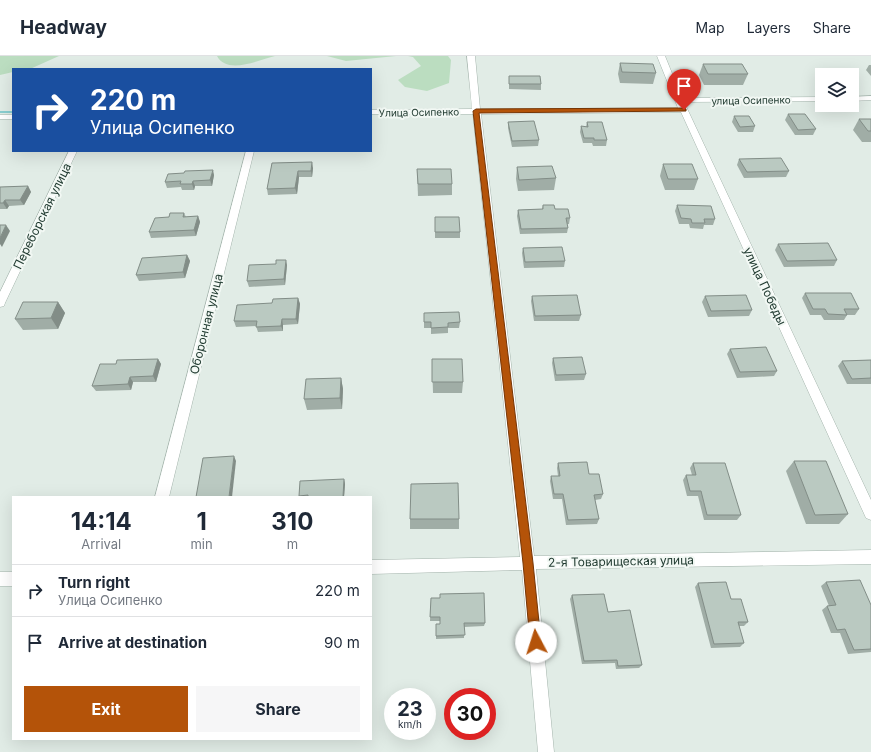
<!DOCTYPE html>
<meta charset="utf-8">
<style>
:root{--surface:#fff;--page:#f6f6f7;--text:#1f2937;--muted:#747a83;--line:#e0e1e3;--accent:#b45309}
body{margin:0;font-family:Inter,sans-serif;background:var(--page);color:var(--text);height:100vh;display:flex;flex-direction:column;font-size:15px;white-space:nowrap}
*{box-sizing:border-box;margin:0}
p{font-size:13px;color:var(--muted)}
.icon{flex:none;width:22px;height:22px;fill:none;stroke:currentColor;stroke-width:2;stroke-linecap:round;stroke-linejoin:round}
.map{position:relative;flex:1;overflow:hidden}
.details{position:absolute;left:12px;top:440px;width:360px;height:244px;display:flex;flex-direction:column;background:var(--surface);border-radius:0px;box-shadow:0 4px 16px #0002}
.details>*{flex:none}
.guide{position:absolute;left:12px;top:12px;width:360px;height:84px;border-radius:0px;box-shadow:0 4px 16px #0002;background:#1a4fa0;color:#fff;overflow:hidden}
.buttons{position:absolute;left:815px;top:12px;display:grid;gap:8px}
.buttons a{display:grid;place-items:center;width:44px;height:44px;border-radius:0px;background:var(--surface);box-shadow:0 4px 16px #0002;font-size:20px}
.speed{position:absolute;left:384px;top:632px;display:flex;gap:8px;font-size:20px;font-weight:700;text-align:center}
.speed>*{display:grid;place-content:center;width:52px;height:52px;border-radius:50%;background:var(--surface);box-shadow:0 4px 16px #0002;line-height:1}
.speed small{font-size:10px;font-weight:400}
.speed .limit{border:6px solid #d22;background:#fff;color:#111}
.pin{position:absolute;display:grid;place-items:center;width:34px;height:34px;color:#fff;margin:-41px -17px;border-radius:50% 50% 50% 0;rotate:-45deg;box-shadow:0 0 4px #0007}
.pin .icon{rotate:45deg}
.me{position:absolute;width:44px;margin:-22px;rotate:355deg;stroke-linejoin:round;filter:drop-shadow(0 0 3px #0008)}
.turn{display:flex;align-items:center;gap:14px;height:84px;padding:0 12px;font-size:18px}
.turn .icon{width:52px;height:52px;stroke-width:2.5}
.turn b{display:block;font-size:28px;line-height:34px}
.eta{display:flex;justify-content:space-evenly;align-items:center;height:68px;text-align:center}
.eta b{font-size:24px;font-weight:700;line-height:28px}
.cta{display:flex;gap:8px;margin-top:auto;padding:8px 12px}
.cta a{flex:1;height:46px;border-radius:0px;background:var(--accent);color:#fff;font-size:16px;font-weight:700;line-height:46px;text-align:center}
.cta a+a{background:var(--page);color:var(--text)}
ul{padding:0;list-style:none}
li{display:flex;align-items:center;gap:12px;height:52px;padding:0 12px;border-top:1px solid var(--line)}
li div{flex:1}
li b{display:block;font-size:15px}
li em{font-style:normal}
header{display:flex;align-items:center;gap:24px;box-sizing:border-box;height:56px;padding:0 20px;background:var(--surface);border-bottom:1px solid var(--line)}
header strong{font-size:19px}
nav{display:flex;gap:22px;margin-inline-start:auto;font-size:14px}
.map>svg:first-child{display:block}
.green{fill:#bbddc0}
.lines{fill:none;stroke-linecap:round;stroke-linejoin:round}
.stream{fill:#8aced0;fill-rule:evenodd}
.minor-casing{stroke:#a4b4ac;stroke-width:1}
.minor{fill:#fff;fill-rule:evenodd}
.wall{fill:#a0ada6}
.shaded-wall{fill:#828d87}
.building{fill:#bac9c1;stroke:#828d87}
.route{fill:#b45309;stroke:#753606}
.labels{text-anchor:middle;dominant-baseline:central;stroke-width:4;stroke-linejoin:round;paint-order:stroke}
.far-street-label{font-size:10px;fill:#223c32;stroke:#f2f8f4}
.street-label{font-size:12px;fill:#223c32;stroke:#f2f8f4}
</style>
<header>
<strong>Headway</strong>
<nav><a>Map</a><a>Layers</a><a>Share</a></nav>
</header>
<div class="map">
<svg width="871" height="696" viewBox="0 0 871 696">
<rect width="100%" height="100%" fill="#e1ece6"/>
<!-- green -->
<g class="green">
<path d="M0,0H59L30,13H13V16L0,19Z"/>
<path d="M217,0H275C259,4 227,19 217,0Z"/>
<path d="M327,0H396L346,5Z"/>
<path d="M408,0H448L451,4L449,27L427,35L405,31L398,24L421,10L413,1Z"/>
</g>
<g class="lines">
<!-- stream -->
<rect class="stream" x="0" y="55" width="13" height="2"/>
<defs>
<g id="minor">
<path d="M467,0H475L480,53L678,52L657,0H665L682,42L822,41V45L684,46L871,444V464L866,462L681,56L481,58L534,500L871,494V508L536,513L554,696H538L522,514L371,518V504L520,501L473,58H371V54L472,53Z"/>
<path d="M871,40V44L852,45V41Z"/>
<rect x="0" y="59" width="13" height="4"/>
<path d="M69,95H77L5,247L4,250L0,251V236Z"/>
<path d="M246,95H254L169,441H155Z"/>
<rect x="0" y="516" width="13" height="14"/>
</g>
</defs>
<!-- minor casing -->
<use href="#minor" class="minor-casing"/>
<!-- minor -->
<use href="#minor" class="minor"/>
</g>
<!-- wall -->
<g class="wall">
<path d="M620,7L656,17L653,28L620,27L618,18Z"/>
<path d="M703,8L748,18L743,29H704L699,19Z"/>
<path d="M869,9H871V20L866,14Z"/>
<path d="M509,20L541,28V34L509,33Z"/>
<path d="M788,58L816,73L813,79H795L785,64Z"/>
<path d="M734,60L755,70L753,76H738L732,66Z"/>
<path d="M859,63H871V86H862L853,74Z"/>
<path d="M508,66L539,84L538,90L512,91L508,72Z"/>
<path d="M587,66L607,84L606,90H593L592,87H583L580,76L581,70L586,71Z"/>
<path d="M28,95H54L29,96Z"/>
<path d="M739,103L789,115L786,121L744,122L737,109Z"/>
<path d="M272,107L313,112L312,121H299L297,138L268,139L267,133Z"/>
<path d="M663,108L698,123L694,134H665L660,120Z"/>
<path d="M517,111L556,122L554,134L518,135L516,123Z"/>
<path d="M417,113L452,128V139L418,140Z"/>
<path d="M214,119L212,130H195L194,134H182L181,131L167,132L165,126Z"/>
<path d="M28,130L31,136L24,149L9,150L7,153H0V131Z"/>
<path d="M543,149L555,153L570,162L569,168H567L568,172L567,177L520,178L517,160L518,154L542,153Z"/>
<path d="M677,149L715,163L713,169H704L703,173L690,172L689,168H679L675,155Z"/>
<path d="M184,157L186,161L198,160L200,166L196,180L151,182L149,176L169,161Z"/>
<path d="M435,161L460,176V182H435Z"/>
<path d="M778,188L837,204L834,210L784,211L775,194Z"/>
<path d="M523,192L565,205L564,211L524,212L522,197Z"/>
<path d="M187,199L190,205L185,222L139,225L136,219Z"/>
<path d="M287,209L285,229L249,231L247,225Z"/>
<path d="M805,237L859,253L855,259H847L844,264H824L821,259H810L802,242Z"/>
<path d="M532,240L581,259L579,265H534L531,245Z"/>
<path d="M705,240L752,254L749,260L708,261L702,246Z"/>
<path d="M298,242L300,248L298,268L283,269V275L258,276L256,270L236,271L234,265L272,247Z"/>
<path d="M58,246L65,257L58,273L23,274L15,263Z"/>
<path d="M424,257L460,266L459,272H448V277L431,278V272H424Z"/>
<path d="M730,293L777,315L774,320L737,322L727,298Z"/>
<path d="M553,302L586,318L584,324L555,325L552,307Z"/>
<path d="M158,303L161,308L156,326H133L131,334L96,335L92,330L116,308Z"/>
<path d="M432,303L463,326L462,337H433Z"/>
<path d="M871,304V328H847L838,310L842,305Z"/>
<path d="M341,322L343,333L342,353L307,354L304,343Z"/>
<path d="M794,405L848,458L839,468H806L786,415Z"/>
<path d="M558,407L589,418L603,438L601,443L595,444L599,463L597,468L566,469L562,443H553L550,425L551,420H558L557,412Z"/>
<path d="M693,407L741,459L737,464H704L698,440H687L683,424L686,419H692L690,412Z"/>
<path d="M344,423L345,428L344,441H300L299,440Z"/>
<rect x="410" y="463" width="49" height="10"/>
<path d="M826,526L871,549V596L848,598L840,577H831L822,554L827,550H829L821,530Z"/>
<path d="M698,527L731,543L748,566L744,570H739L744,587L740,591L711,592L695,531Z"/>
<path d="M572,539L608,556L642,609L639,612L616,613L615,607L582,608L570,543Z"/>
<path d="M431,542L485,567L484,570L464,571V582L436,583V568H440V565H430Z"/>
</g>
<!-- shaded-wall -->
<g class="shaded-wall">
<path d="M312,106L313,112L312,121L311,115Z"/>
<path d="M213,114L214,119L212,130L210,124Z"/>
<path d="M298,115L299,121L297,138L295,132Z"/>
<path d="M193,125L195,130L194,134L192,128Z"/>
<path d="M28,130L31,136L24,149L20,144Z"/>
<path d="M5,144L9,150L7,153L3,147Z"/>
<path d="M198,160L200,166L196,180L194,174Z"/>
<path d="M6,169L10,175L2,191L0,188V182Z"/>
<path d="M187,199L190,205L185,222L183,216Z"/>
<path d="M286,204L287,209L285,229L284,223Z"/>
<path d="M298,242L300,248L298,268L296,263Z"/>
<path d="M58,246L65,257L58,273L51,262Z"/>
<path d="M282,263L283,269V275L281,270Z"/>
<path d="M158,303L161,308L156,326L153,320Z"/>
<path d="M130,321L133,326L131,334L128,328Z"/>
<path d="M341,322L343,333L342,353L340,342Z"/>
<path d="M234,400L236,405L232,441H229Z"/>
<path d="M344,423L345,428L344,441H343Z"/>
</g>
<!-- building -->
<g class="building">
<path d="M620,7L653,8L656,17L622,16Z"/>
<path d="M703,8H742L748,18H708Z"/>
<path d="M509,20H540L541,28H509Z"/>
<path d="M788,58H805L816,73L798,74Z"/>
<path d="M734,60H749L755,70L740,71Z"/>
<path d="M859,63H871V75H868Z"/>
<path d="M534,65L539,84L512,85L508,66Z"/>
<path d="M587,66H602L607,84H594V82H584L581,70L588,71Z"/>
<path d="M781,102L789,115L747,116L739,103Z"/>
<path d="M312,106L311,115H298L295,132L267,133L272,107Z"/>
<path d="M663,108H692L698,123H668Z"/>
<path d="M552,110L556,122L519,124L517,111Z"/>
<path d="M417,113H451L452,128H418Z"/>
<path d="M213,114L210,124L193,125L192,128H180L181,125L165,126L168,118L184,117L185,115Z"/>
<path d="M28,130L20,144H5L3,147H0V131Z"/>
<path d="M543,149H554L555,153H568L570,162H566L568,172L521,173L518,154L543,153Z"/>
<path d="M677,149L711,150L715,163H704L705,167H692L691,163L681,162Z"/>
<path d="M170,157H184L183,161L198,160L194,174L149,176L155,162L169,161Z"/>
<path d="M435,161H459L460,176H435Z"/>
<path d="M0,169H6L0,182Z"/>
<path d="M828,187L837,204L787,205L778,188Z"/>
<path d="M562,191L565,205L525,206L523,192Z"/>
<path d="M187,199L183,216L136,219L142,202Z"/>
<path d="M276,204H286L284,223L247,225L249,209L276,208Z"/>
<path d="M805,237H851L859,253H844L847,259L828,258L825,253H813Z"/>
<path d="M577,239L581,259L535,260L532,240Z"/>
<path d="M746,239L752,254L711,255L705,240Z"/>
<path d="M298,242L296,263H282L281,270L256,271L257,265H234L237,249L272,247L273,243Z"/>
<path d="M23,246H58L51,262L15,263Z"/>
<path d="M459,256L460,266L448,267V271L431,272V266H424V257Z"/>
<path d="M766,291L777,315L740,316L730,293Z"/>
<path d="M582,301L586,318L556,319L553,302Z"/>
<path d="M158,303L153,320L130,321L128,328L92,330L100,308H116L117,304Z"/>
<path d="M432,303H462L463,326H432Z"/>
<path d="M871,304V322L852,323L842,305Z"/>
<path d="M341,322L340,342L304,343L306,323Z"/>
<path d="M234,400L229,441H196L203,402Z"/>
<path d="M794,405H826L848,458L815,459Z"/>
<path d="M587,406L589,418H599L603,438L594,439L599,463L568,464L563,438H554L551,420H560L558,407Z"/>
<path d="M693,407H725L741,459H707L701,435H690L686,419H696Z"/>
<path d="M344,423L343,441H308V439L299,440L300,425Z"/>
<path d="M458,427L459,463H410L411,428Z"/>
<path d="M860,524L871,549V593L854,594L845,573L837,574L827,550L836,549L826,526Z"/>
<path d="M726,526L731,543H741L748,566H738L744,587L714,588L698,527Z"/>
<path d="M484,537L485,567H464L465,579L436,580V568H440V561H430L431,542H440V538Z"/>
<path d="M604,538L608,556L630,554L642,609L618,610L617,604L584,605L572,539Z"/>
</g>
<!-- route -->
<path class="route" d="M684,52L686,53V55L479,57L533,507L541,586L540,590L536,591L531,590L530,586L523,507L473,55L476,53Z"/>
<g class="labels">
<!-- far-street labels -->
<g class="far-street-label">
<text transform="translate(751 44) rotate(-1)">улица Осипенко</text>
<text transform="translate(419 56) rotate(-1)">Улица Осипенко</text>
</g>
<!-- street labels -->
<g class="street-label">
<text transform="translate(42 160) rotate(-64)">Переборская улица</text>
<text transform="translate(765 230) rotate(65)">улица Победы</text>
<text transform="translate(206 268) rotate(-76)">Оборонная улица</text>
<text transform="translate(621 505) rotate(-1)">2-я Товарищеская улица</text>
</g>
</g>
</svg>
<div class="buttons">
<a><svg class="icon" aria-label="layers" viewBox="0 0 24 24"><path d="M12 4l9 5-9 5-9-5zM3 14l9 5 9-5"/></svg></a>
</div>
<div class="speed"><div>23<small>km/h</small></div><div class="limit">30</div></div>
<div class="pin" style="left:684px;top:54px;background:#d93025"><svg class="icon" aria-label="arrive" viewBox="0 0 24 24"><path d="M6 21V4h12l-3 4 3 4H6"/></svg></div>
<svg class="me" style="left:536px;top:586px" viewBox="-20 -20 40 40"><circle r="19" fill="#fff"/><path d="M0-13L10 11 0 6-10 11z" fill="#b45309"/></svg>
<div class="guide">
<div class="turn"><svg class="icon" aria-label="right" viewBox="0 0 24 24"><path d="M7 20v-9h11M14 6l5 5-5 5"/></svg><div><b>220 m</b>Улица Осипенко</div></div>
</div>
<section class="details">
<div class="eta">
<div><b>14:14</b><p>Arrival</p></div>
<div><b>1</b><p>min</p></div>
<div><b>310</b><p>m</p></div>
</div>
<ul>
<li><svg class="icon" aria-label="right" viewBox="0 0 24 24"><path d="M7 20v-9h11M14 6l5 5-5 5"/></svg><div><b>Turn right</b><p>Улица Осипенко</p></div><em>220 m</em></li>
<li><svg class="icon" aria-label="arrive" viewBox="0 0 24 24"><path d="M6 21V4h12l-3 4 3 4H6"/></svg><div><b>Arrive at destination</b></div><em>90 m</em></li>
</ul>
<div class="cta"><a>Exit</a><a>Share</a></div>
</section>
</div>
